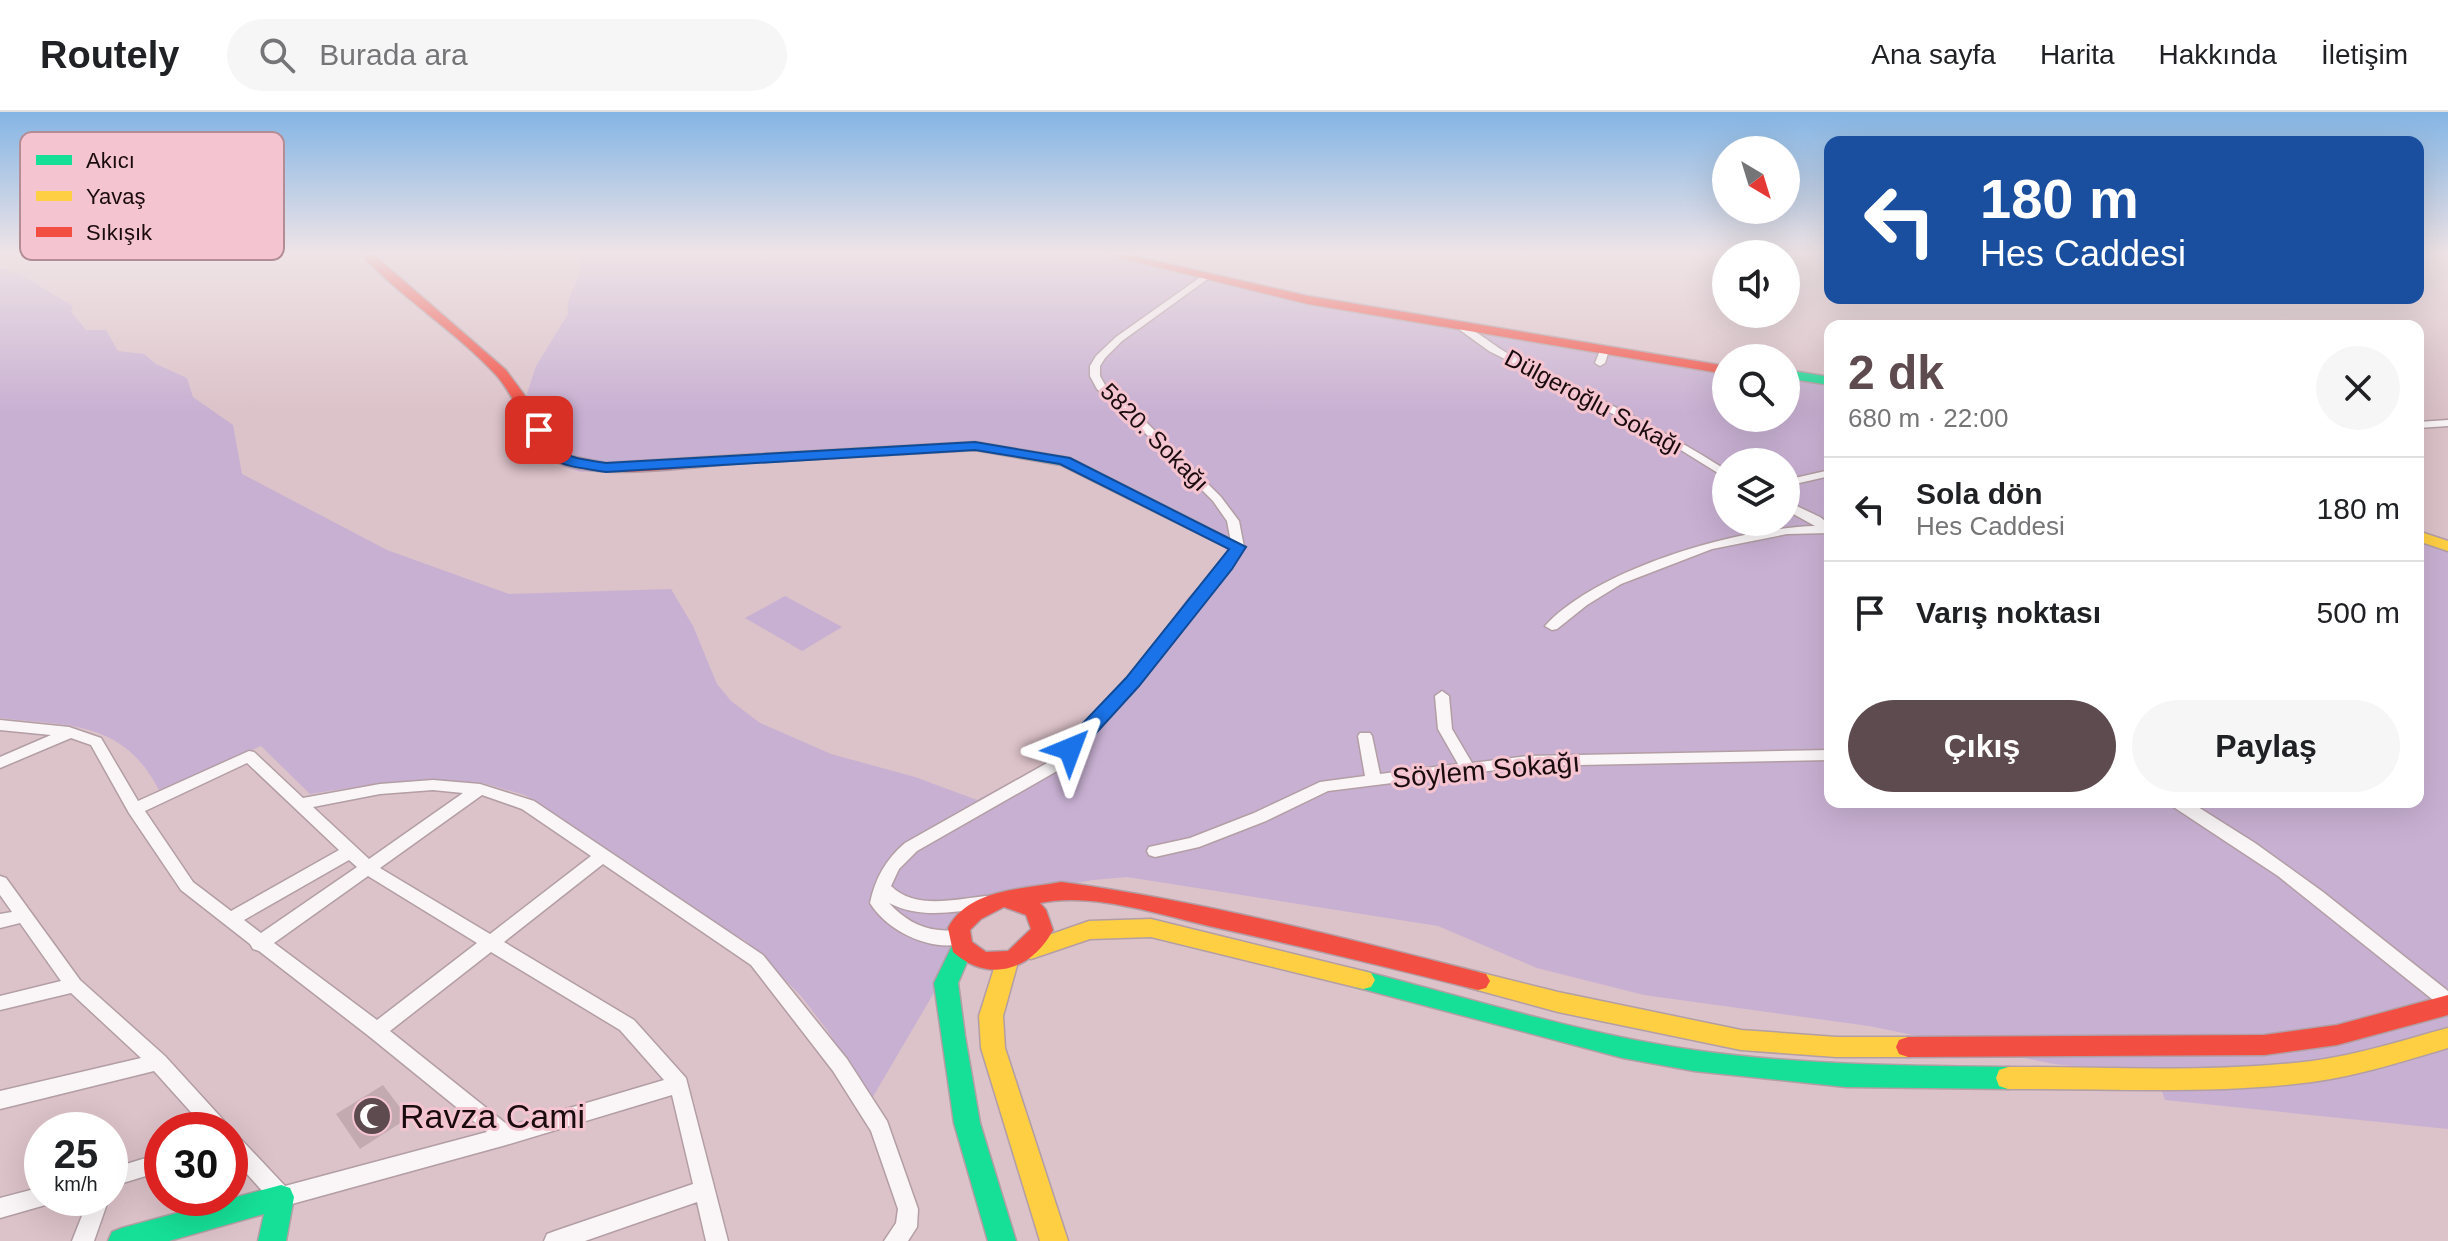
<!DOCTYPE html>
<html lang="tr">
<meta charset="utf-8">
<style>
:root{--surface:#fff;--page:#f6f6f6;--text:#202124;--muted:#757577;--line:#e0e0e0;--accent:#5e4b50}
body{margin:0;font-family:Arial,sans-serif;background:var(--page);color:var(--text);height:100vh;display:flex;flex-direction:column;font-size:30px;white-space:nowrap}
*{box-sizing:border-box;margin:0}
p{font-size:26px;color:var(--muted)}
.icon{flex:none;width:44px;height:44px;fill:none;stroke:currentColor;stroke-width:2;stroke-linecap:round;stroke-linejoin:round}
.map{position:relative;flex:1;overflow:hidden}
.sheet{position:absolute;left:1824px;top:208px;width:600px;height:488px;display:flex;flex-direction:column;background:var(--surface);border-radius:16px;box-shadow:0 8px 32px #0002}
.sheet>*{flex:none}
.hud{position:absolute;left:1824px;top:24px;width:600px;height:168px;border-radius:16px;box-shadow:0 8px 32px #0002;background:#1a4fa0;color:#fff;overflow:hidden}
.needle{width:52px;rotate:142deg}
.tools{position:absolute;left:1712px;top:24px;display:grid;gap:16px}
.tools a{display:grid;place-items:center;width:88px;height:88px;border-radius:50%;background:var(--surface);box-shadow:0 8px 32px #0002;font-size:40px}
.speed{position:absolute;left:24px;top:1000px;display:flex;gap:16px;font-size:40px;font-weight:700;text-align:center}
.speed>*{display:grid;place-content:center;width:104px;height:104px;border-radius:50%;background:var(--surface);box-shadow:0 8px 32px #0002;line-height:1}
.speed small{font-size:20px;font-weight:400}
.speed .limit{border:12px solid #d22;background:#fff;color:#111}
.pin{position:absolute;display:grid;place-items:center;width:68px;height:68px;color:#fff;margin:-34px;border-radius:16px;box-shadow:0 4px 12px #0006}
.me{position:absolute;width:88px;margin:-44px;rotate:44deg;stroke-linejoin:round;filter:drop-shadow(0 0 6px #0008)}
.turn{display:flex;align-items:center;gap:28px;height:168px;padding:0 24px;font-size:36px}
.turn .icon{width:104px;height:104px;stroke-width:2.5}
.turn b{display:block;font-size:56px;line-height:68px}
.round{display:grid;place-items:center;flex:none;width:84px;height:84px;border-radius:42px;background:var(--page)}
.head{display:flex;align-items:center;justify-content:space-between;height:136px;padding:0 24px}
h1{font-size:48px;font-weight:700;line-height:60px;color:var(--accent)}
.action{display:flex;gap:16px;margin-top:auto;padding:16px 24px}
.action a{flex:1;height:92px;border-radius:48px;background:var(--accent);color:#fff;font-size:32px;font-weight:700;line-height:92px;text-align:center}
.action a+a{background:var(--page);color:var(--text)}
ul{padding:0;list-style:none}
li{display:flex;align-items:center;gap:24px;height:104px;padding:0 24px;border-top:2px solid var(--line)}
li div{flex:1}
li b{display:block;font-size:30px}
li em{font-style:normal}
header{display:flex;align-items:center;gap:48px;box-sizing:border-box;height:112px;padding:0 40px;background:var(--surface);border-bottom:2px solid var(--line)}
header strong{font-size:38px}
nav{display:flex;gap:44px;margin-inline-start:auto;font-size:28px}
.search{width:560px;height:72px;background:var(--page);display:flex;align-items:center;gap:20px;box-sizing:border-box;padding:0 28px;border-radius:44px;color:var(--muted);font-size:30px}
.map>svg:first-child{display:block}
.green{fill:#c8b0d2;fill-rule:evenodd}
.building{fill:#c3a9b0}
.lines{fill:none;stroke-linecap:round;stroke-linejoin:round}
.street-casing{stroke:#b29ea4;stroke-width:3}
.fast-casing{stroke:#b29ea4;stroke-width:3}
.slow-casing{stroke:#b29ea4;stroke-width:3}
.jam-casing{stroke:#b29ea4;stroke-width:3}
.street{fill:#faf6f7;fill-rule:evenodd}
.fast{fill:#16e098;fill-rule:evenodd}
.slow{fill:#ffcf43;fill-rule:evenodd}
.jam{fill:#f24e42;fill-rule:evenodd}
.route{fill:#1a73e8;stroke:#114b97;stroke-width:2}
.labels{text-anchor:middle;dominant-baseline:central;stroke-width:6;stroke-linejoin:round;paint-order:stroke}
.far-street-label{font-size:24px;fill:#1a0b0f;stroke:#f4c5d0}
.street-label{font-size:28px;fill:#1a0b0f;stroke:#f4c5d0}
.near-poi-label{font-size:34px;fill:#1a0b0f;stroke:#f4c5d0;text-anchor:start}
.key{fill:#f4c5d0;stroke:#b38d96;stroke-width:2}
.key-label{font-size:22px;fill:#1a0b0f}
</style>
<header>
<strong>Routely</strong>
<div class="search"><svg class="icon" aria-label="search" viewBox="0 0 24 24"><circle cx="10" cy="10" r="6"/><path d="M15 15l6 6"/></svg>Burada ara</div>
<nav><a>Ana sayfa</a><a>Harita</a><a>Hakkında</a><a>İletişim</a></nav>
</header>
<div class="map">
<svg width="2448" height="1129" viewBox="0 0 2448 1129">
<rect width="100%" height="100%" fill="#dcc2c9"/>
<!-- green -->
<g class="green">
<path d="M579,142H1124L1303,184L1726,255V306H1786V265L1830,272V690H2418V418L2448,427V1017L2165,988L2160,974L2143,962L2054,952L1869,914L1644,883L1537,856L1438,814L1127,765L1093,768L989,787L871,988L827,918L801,884L746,829L711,809L525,683L483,671L447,668L381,671L310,682L261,634L159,678C123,608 68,614 0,606V157L17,161L73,194L71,200L86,218H106L118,239L144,242L156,252L187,266L193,285L233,313L242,362L387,438L509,482L671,477L693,514L717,572L731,589L760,611L831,642L915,665L977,688L1050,649L1146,544L1185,489L1228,441L1223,434L1059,351L982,338L581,360C550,353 536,339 516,316L536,254L568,202C564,180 587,167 579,142ZM1726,350H1786V410H1726Z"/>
<path d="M785,484L842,515L802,539L745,506Z"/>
</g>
<!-- building -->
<path class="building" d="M383,973L408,1006L360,1037L336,1002Z"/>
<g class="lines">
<defs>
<g id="street">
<path d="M1202,164L1209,166L1122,229L1105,246L1100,254V264L1105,273L1138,302L1221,385L1239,409L1244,435L1231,457L1202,490L1138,573L1057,659L917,739L899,757L891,774C915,798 956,787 986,784L992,785L994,790L992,795L986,796C953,800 919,807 889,791C903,806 918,816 939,818C947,819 956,818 964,821L967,826L964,831C932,841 887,819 870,791C875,767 885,748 905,731L1047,651L1128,567L1192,484L1222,452L1232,435L1227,409L1213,389L1130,306L1097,277L1090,264V254L1096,244L1116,225Z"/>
<path d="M1460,214C1472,214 1494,234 1507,241C1581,278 1656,313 1726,358V366L1668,330L1489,239L1460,218Z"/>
<path d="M1601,236L1609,238L1605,251L1600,254L1595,251Z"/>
<path d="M2448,308V314L2418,316V310Z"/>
<path d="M1830,358V364L1786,374V368Z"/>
<path d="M1786,389L1820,405L1830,413V421L1787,422L1712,437L1621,472L1587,493L1557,517L1552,518L1545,514C1598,456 1738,416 1815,414L1786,398Z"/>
<path d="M1442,579L1449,584L1452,617L1472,651L1528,644L1830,638V648L1528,654L1328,679L1266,709L1199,735L1155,745L1149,743L1147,739L1149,735L1190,726L1254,701L1320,670L1365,664L1358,624L1360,621H1370L1372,624L1380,662L1458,652L1438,617L1435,584Z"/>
<path d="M0,608L69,615L101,626L138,689L249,639L254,640L303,686L380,672L433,668L480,672L534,689L763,843L847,947L887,1009L918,1097L917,1115L908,1129H884L896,1111L898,1097L871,1019L833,959L751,853L603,752L504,830L634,908L686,966L728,1129H706L697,1090L585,1129H544L547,1122L555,1119L693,1072L672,983L506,1033L281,1095L274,1092L230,1043V1020L237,1023L285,1074L487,1020L370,925L259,839L253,837L250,832L181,778L129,701L91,633L71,626L0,656V645L51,623L0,618ZM247,651L339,738L231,799L193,770L145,699ZM433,678L463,681L369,747L313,695L380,682ZM482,683L522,697L591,744L490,822L380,756ZM349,748L357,755L261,821L244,808ZM368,764L477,831L377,908L274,831ZM491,840L620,918L664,968L509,1014L390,919Z"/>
<path d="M2170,690H2190L2255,731L2323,780L2448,879V897L2442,895L2278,764L2172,694Z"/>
<path d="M0,764L6,766L80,868L165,944L227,1012L230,1018H207L154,959L0,997V979L141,946L71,881L0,898V884L61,869L20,811L0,816V802L12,800L0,783Z"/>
<path d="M162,1041V1059L110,1075V1057Z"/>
<path d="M42,1075V1086H52L49,1092L0,1106V1086Z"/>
<path d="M89,1086H109L94,1129H72Z"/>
</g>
<g id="fast">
<path d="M1786,258L1830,265V273L1786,266Z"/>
<path d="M975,330L1070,346L1246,435L1238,440L1232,438L1061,353L975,338L742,351L735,347L742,343Z"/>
<path d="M962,827L970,830L973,836L958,871L965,924L980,1011L1016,1129H988L954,1011L934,871L954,830Z"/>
<path d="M1363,859C1472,887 1582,922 1693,938C1798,953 1903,954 2008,955L2017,958L2020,966L2017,974L2008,977L1846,975L1694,959L1623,946L1355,875L1351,868L1355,861Z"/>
<path d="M281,1073L290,1076L294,1085L286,1129H258L264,1102L169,1129H108L112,1120L122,1116Z"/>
</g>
<g id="slow">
<path d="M2418,419L2448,429V439L2418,429Z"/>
<path d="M1151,807L1363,859L1371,861L1375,868L1371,875L1363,877L1151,825L1090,827L1031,847L1023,844L1020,838L1023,832L1089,809Z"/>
<path d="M1007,841L1015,844L1018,850L1003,904L1005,936L1068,1129H1040L981,936L979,904L996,850L999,844Z"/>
<path d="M1478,860L1558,880L1741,918L1836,925H1908L1917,928L1920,935L1917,942L1908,945H1836L1741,938L1558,900L1470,876L1466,869L1470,862Z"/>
<path d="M2448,916V936C2403,949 2358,964 2312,970C2212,983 2109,976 2008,977L1999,974L1996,966L1999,958L2008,955C2109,955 2212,961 2312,949C2358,943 2403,928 2448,916Z"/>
</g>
<g id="jam">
<path d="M361,142H373L506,258L536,299L555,335L570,344L606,351L742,343L749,347L742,351C694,354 603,369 560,351C536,340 517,287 497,264C456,219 402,187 361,142Z"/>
<path d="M1105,142H1125L1308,184L1726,254V262L1308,192Z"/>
<path d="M1061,770C1201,789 1341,825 1478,860L1486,862L1490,869L1486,876L1478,878C1389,855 1299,834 1209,814C1158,802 1091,780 1040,791L1046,798L1053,818C1032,858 989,872 953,840L948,816C969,776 1022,778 1061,770ZM1004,795L1026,803L1031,817L1008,839L986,840L972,830L970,818L981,807Z"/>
<path d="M2448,883V903L2337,933L2264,943L1908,945L1899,942L1896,935L1899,928L1908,925L2264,923L2337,913Z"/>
</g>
</defs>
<!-- street casing -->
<use href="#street" class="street-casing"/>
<!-- fast casing -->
<use href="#fast" class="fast-casing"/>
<!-- slow casing -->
<use href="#slow" class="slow-casing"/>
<!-- jam casing -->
<use href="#jam" class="jam-casing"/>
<!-- street -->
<use href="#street" class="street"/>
<!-- fast -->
<use href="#fast" class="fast"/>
<!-- slow -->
<use href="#slow" class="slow"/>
<!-- jam -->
<use href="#jam" class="jam"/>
</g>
<!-- sky -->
<linearGradient id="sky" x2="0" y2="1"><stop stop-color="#84b5e4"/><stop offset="0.47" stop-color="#efe4e7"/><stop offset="1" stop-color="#efe4e7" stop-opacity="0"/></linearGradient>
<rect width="2448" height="300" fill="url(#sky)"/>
<!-- route -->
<path class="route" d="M539,314L544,315C563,348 570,345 606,351L975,330L1070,346L1246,435L1232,457L1139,574L1077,642H1063L1060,637L1063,632L1126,566L1229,437L1060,352L975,338L606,360C567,353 551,357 532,318Z"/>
<!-- icons -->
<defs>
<symbol id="mosque-disc" viewBox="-11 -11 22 22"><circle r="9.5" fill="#5e4b50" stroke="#f4c5d0"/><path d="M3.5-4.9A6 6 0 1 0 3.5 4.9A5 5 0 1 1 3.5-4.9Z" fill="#fff"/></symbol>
</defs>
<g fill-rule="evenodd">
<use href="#mosque-disc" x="350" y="982" width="44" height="44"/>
</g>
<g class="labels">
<!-- far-street labels -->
<g class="far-street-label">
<text transform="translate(1594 290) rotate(28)">Dülgeroğlu Sokağı</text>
<text transform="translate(1155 325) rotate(45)">5820. Sokağı</text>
</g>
<!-- street labels -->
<g class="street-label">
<text transform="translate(1486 658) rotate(-5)">Söylem Sokağı</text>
</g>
<!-- near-poi labels -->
<g class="near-poi-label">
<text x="400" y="1004">Ravza Cami</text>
</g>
</g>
<!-- legend -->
<rect x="20" y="20" width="264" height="128" rx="12" class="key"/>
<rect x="36" y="43" width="36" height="10" fill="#16e098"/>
<rect x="36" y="79" width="36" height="10" fill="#ffcf43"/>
<rect x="36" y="115" width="36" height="10" fill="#f24e42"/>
<g class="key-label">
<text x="86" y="56">Akıcı</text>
<text x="86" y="92">Yavaş</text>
<text x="86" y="128">Sıkışık</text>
</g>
</svg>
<div class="tools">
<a><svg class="needle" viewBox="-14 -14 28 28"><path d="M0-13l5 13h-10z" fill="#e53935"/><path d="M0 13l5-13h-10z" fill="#757577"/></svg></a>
<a><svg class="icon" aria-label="sound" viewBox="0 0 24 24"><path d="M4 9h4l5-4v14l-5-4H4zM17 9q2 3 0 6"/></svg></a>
<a><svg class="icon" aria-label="search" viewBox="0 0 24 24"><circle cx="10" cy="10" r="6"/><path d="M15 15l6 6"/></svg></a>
<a><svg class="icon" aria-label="layers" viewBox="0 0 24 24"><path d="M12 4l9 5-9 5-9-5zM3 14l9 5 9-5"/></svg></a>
</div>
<div class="speed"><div>25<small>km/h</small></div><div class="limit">30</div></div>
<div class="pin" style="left:539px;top:318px;background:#d93025"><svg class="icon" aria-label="arrive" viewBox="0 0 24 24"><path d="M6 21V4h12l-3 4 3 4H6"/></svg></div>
<svg class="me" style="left:1070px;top:637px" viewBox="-20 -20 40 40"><path d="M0-17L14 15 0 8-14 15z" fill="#1a73e8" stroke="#fff" stroke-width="4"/></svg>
<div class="hud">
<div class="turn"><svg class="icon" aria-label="left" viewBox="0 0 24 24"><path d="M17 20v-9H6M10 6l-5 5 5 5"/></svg><div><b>180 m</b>Hes Caddesi</div></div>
</div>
<section class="sheet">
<div class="head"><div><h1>2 dk</h1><p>680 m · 22:00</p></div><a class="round"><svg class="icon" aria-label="close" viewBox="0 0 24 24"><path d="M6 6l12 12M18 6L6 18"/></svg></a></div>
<ul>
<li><svg class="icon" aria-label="left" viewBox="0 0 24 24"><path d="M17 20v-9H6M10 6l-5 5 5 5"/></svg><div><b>Sola dön</b><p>Hes Caddesi</p></div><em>180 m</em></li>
<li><svg class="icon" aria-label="arrive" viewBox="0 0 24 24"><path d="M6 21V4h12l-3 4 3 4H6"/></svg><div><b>Varış noktası</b></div><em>500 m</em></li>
</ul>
<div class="action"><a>Çıkış</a><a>Paylaş</a></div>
</section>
</div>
